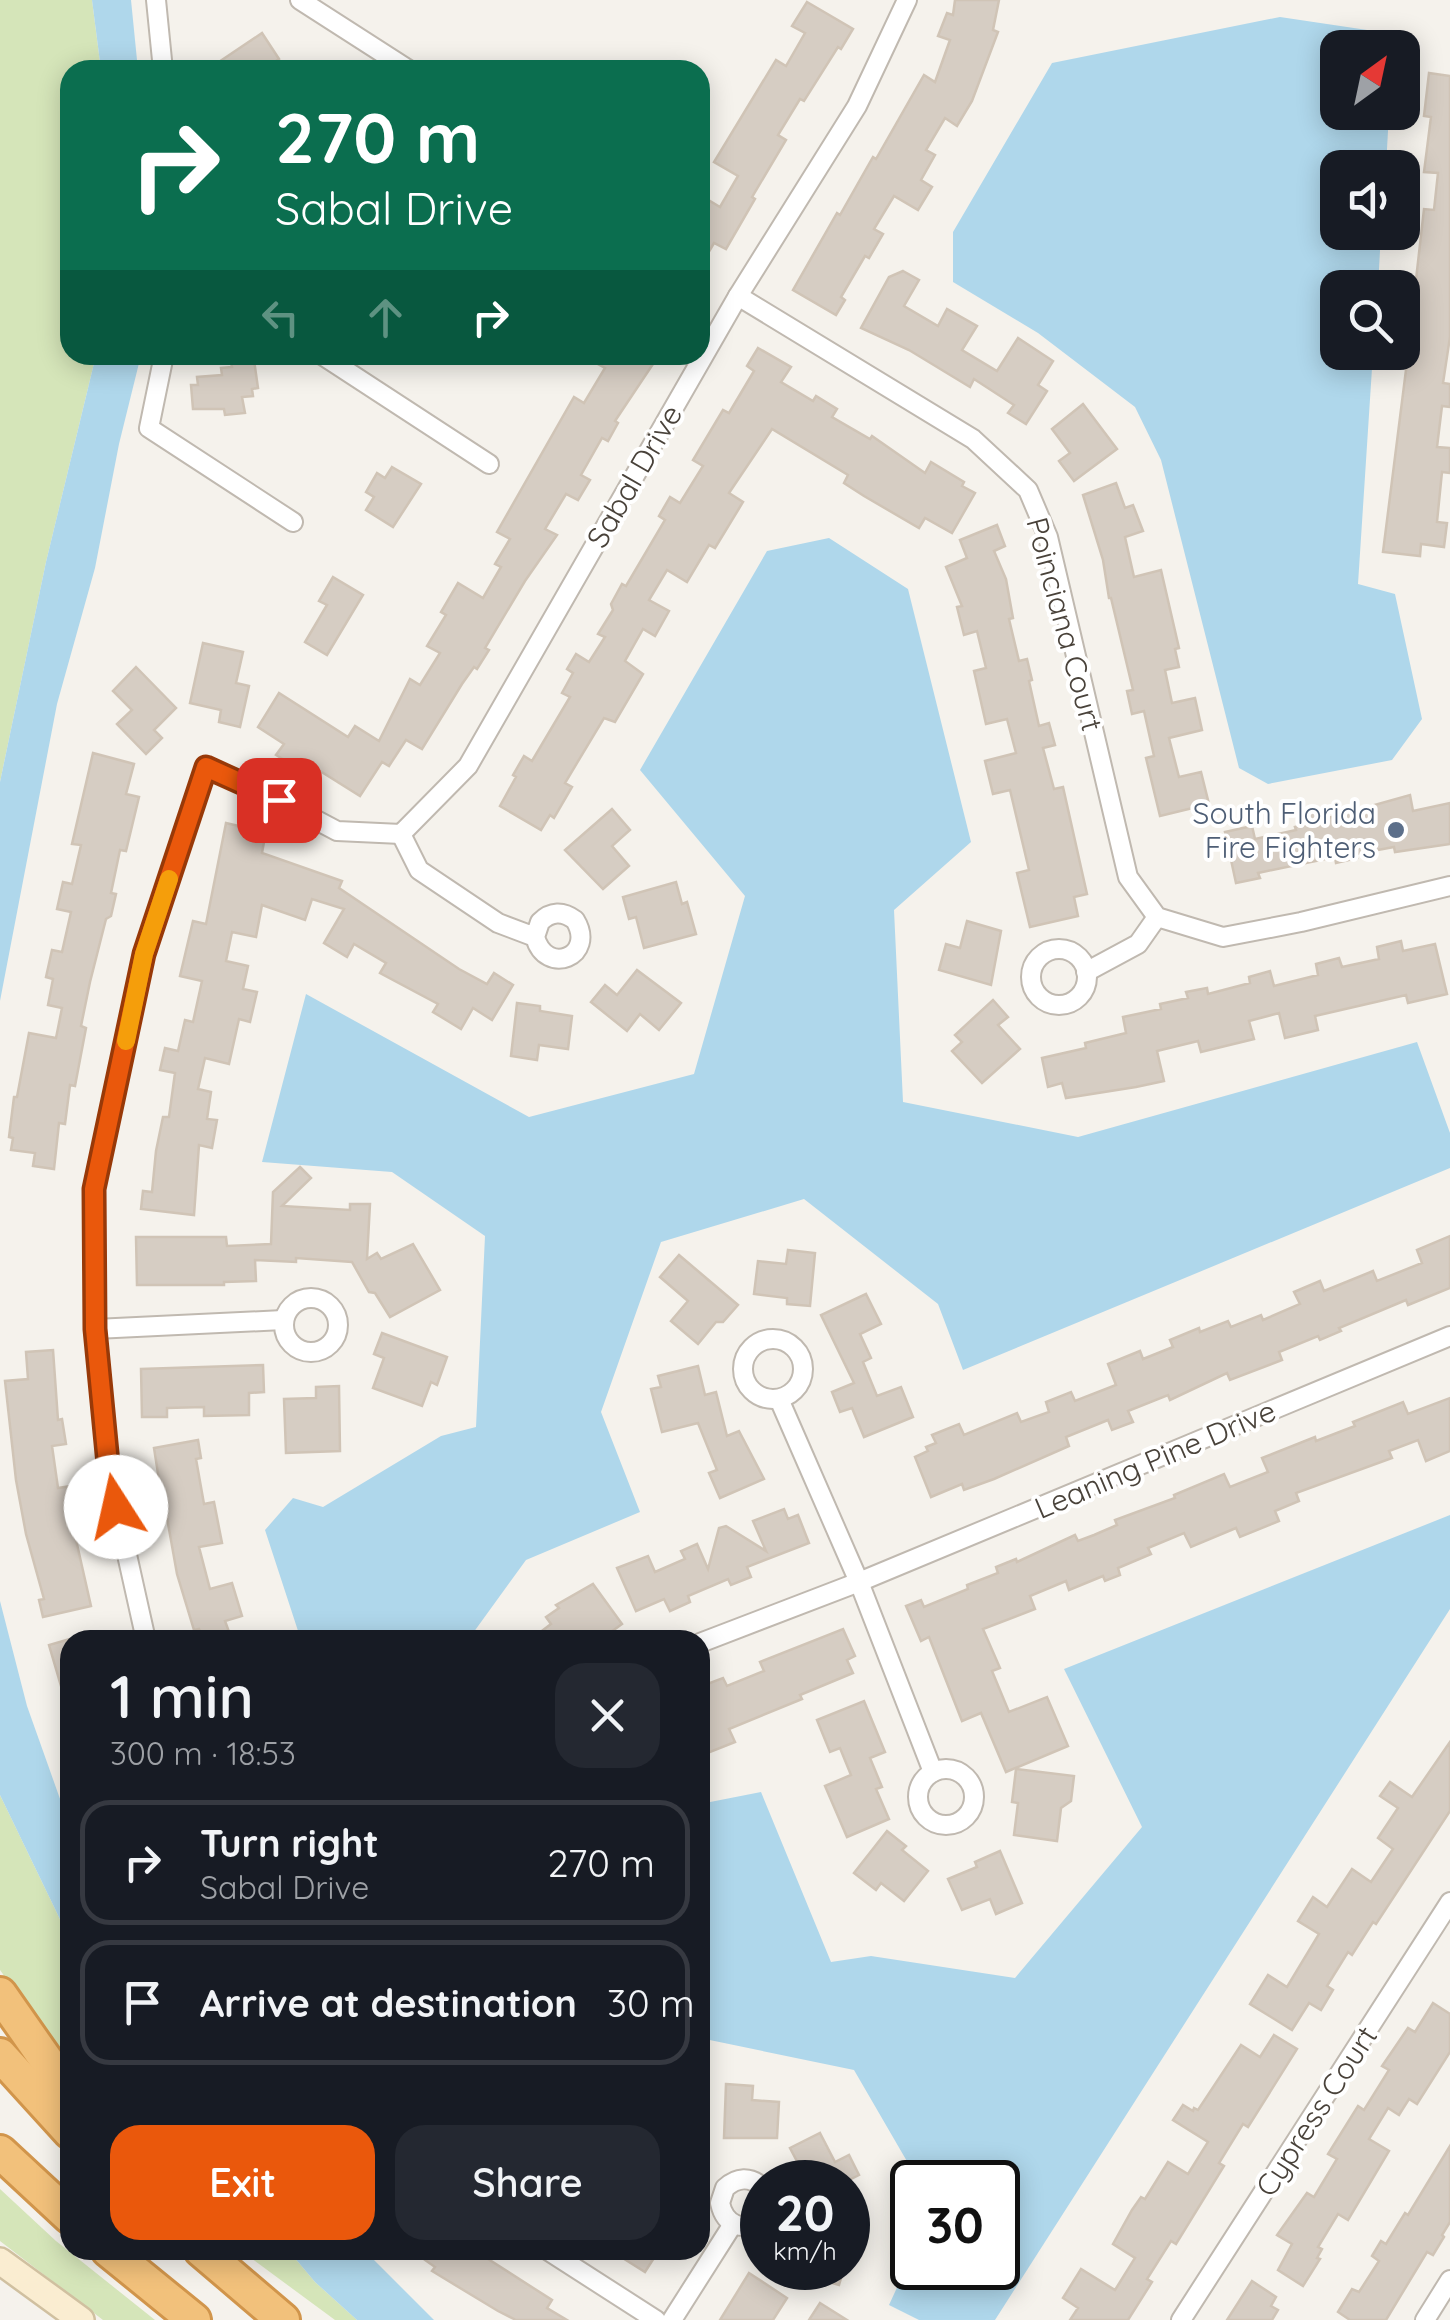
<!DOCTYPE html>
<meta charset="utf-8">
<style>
:root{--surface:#171b24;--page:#242831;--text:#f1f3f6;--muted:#9ea1a6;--line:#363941;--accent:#ea580c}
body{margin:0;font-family:Quicksand,sans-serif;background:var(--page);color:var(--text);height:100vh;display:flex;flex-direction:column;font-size:38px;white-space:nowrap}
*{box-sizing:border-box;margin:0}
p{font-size:32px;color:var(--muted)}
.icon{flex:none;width:55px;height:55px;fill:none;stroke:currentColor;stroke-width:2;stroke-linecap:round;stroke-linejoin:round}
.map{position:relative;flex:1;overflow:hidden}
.details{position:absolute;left:60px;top:1630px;width:650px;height:630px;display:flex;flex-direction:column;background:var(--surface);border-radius:30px;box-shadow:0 5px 25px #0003}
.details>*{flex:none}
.guide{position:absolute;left:60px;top:60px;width:650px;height:305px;border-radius:30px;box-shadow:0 5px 25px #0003;background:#0b6e4f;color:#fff;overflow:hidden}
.needle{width:65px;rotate:33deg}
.controls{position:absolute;left:1320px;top:30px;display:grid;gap:20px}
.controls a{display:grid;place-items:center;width:100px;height:100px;border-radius:20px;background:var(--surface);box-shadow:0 5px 25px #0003;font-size:50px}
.speed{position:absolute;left:740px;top:2160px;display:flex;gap:20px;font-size:50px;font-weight:700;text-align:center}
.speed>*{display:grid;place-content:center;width:130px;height:130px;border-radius:50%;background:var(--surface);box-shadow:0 5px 25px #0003;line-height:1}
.speed small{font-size:25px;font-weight:400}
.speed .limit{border:5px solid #111;border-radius:15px;background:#fff;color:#111}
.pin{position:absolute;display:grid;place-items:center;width:85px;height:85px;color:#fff;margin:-42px;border-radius:20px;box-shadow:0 5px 15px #0006}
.me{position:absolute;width:110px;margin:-55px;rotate:350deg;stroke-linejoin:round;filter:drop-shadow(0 0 8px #0008)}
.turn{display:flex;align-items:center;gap:35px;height:210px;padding:0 50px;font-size:45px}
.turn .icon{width:130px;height:130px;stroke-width:2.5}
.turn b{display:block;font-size:70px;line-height:85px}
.lanes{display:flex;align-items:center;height:95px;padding:0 50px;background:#0003;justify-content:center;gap:50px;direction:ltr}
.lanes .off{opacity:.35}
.round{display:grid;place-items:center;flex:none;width:105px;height:105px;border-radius:30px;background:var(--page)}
.summary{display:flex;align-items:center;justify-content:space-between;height:170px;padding:0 50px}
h1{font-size:60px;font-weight:600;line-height:75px}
.action{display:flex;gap:20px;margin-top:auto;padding:20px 50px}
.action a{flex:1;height:115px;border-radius:30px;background:var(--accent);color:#fff;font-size:40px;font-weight:600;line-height:115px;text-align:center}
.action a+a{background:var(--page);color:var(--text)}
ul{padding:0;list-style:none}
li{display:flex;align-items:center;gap:30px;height:125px;margin:0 20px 15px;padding:0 30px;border:5px solid var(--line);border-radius:30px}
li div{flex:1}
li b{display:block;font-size:38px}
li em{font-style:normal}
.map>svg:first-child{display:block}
.green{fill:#d5e5b9}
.water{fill:#afd7eb}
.building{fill:#d6cdc3;stroke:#d0c4b6;stroke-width:2.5}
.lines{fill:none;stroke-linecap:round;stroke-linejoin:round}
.street-casing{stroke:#c0b9b0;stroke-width:22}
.secondary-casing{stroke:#d0c0a0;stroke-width:30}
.highway-casing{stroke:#d1954b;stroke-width:38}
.street{stroke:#fff;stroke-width:18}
.secondary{stroke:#faedd1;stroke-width:25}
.highway{stroke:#f2c17b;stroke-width:32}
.route-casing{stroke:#983908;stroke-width:25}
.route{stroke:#ea580c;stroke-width:18}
.slow{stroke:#f59e0b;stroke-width:18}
.service-dot{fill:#5c6f8a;stroke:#fff;stroke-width:4}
.labels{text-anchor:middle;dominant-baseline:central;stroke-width:8;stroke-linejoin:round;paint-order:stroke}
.street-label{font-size:30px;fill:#49423a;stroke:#fff}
.service-label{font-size:30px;fill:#4e5e75;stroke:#fff;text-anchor:end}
</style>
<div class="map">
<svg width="1450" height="2320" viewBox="0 0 1450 2320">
<rect width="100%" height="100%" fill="#f5f2ec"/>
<!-- green -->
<g class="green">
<path d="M0,0H92L101,70H70V355H96L46,562L0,782Z"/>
<path d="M0,1795L70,1940V2068L0,1970Z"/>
<path d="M0,2189L56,2241L155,2320H103L0,2241Z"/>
<path d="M240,2250H288L315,2282L357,2320H335Z"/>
</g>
<!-- water -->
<g class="water">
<path d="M92,0H131L138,70H101Z"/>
<path d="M1280,17L1394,34L1393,47L1338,48V112L1389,113L1386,167L1338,168V232L1381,233L1378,287L1338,288V352L1373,353L1358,584L1395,594L1422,719L1392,760L1268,784L1239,768L1161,460L1135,407L1038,333L953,282V232L1052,63Z"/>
<path d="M96,355H141L119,444L95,568L57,704L0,1001V782L46,562Z"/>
<path d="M829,538L908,589L971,842L894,910L903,1102L1078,1137L1417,1042L1450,1133V1168L963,1370L938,1304L804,1199L661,1242L601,1412L640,1512L526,1560L468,1640H301L265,1530L293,1498L323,1507L441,1436L476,1427L485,1236L392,1172L262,1162L306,994L529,1117L694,1074L745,896L640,770L767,551Z"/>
<path d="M1450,1515V1609L995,2320H919L889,2305L912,2255V2268H998V2182H919L854,2070L700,2038V1804L761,1792L831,1962L871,1956L1015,1978L1142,1827L1064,1669Z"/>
<path d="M0,1601L27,1706L70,1827V1940L0,1795Z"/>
<path d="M288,2250H364L434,2320H357L315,2282Z"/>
</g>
<!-- building -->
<g class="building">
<path d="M955,0H999L993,30L998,32L972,101L957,126L945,118L926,150L935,155L921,180L932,187L918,210L894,196L874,229L883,234L869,258L865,256L841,297L845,300L836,315L793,290L837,213L840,215L873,157L876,159L924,75L935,82L950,40L938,36L947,13L953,15Z"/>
<path d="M807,2L853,29L841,49L838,47L804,101L800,99L778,135L786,140L752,197L755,199L726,249L714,243L700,267V195L720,207L738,176L714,162L776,60L786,66L805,33L792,26Z"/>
<path d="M262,33L279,59L262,70H207Z"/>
<path d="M1429,73L1450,76V337L1443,383L1450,384V407L1442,406L1437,447L1450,448V473L1442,472L1437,522L1447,523L1444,547L1421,544L1420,556L1383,552L1407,362H1401L1407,315H1412L1424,209L1434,210L1438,173L1424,172L1431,117L1424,116Z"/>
<path d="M903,271L919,280L904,306L938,326L947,309L977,326L962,350L997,371L1018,338L1053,361L1038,385L1047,391L1026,424L1008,413L1014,405L974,379L970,387L909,350L861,328L889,277Z"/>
<path d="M758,348L791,367L781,382L813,401L816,396L837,409L832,417L870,439L872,436L925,473L931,462L964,482L962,486L975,493L952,533L925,518L919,528L864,496L844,483L848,475L772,429L729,493L743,502L715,548L709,545L687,582L667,570L649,600L669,611L655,636L643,629L625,661L643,674L615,722L604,718L565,783L572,787L554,818L550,815L541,830L500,806L516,777L513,775L524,756L532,761L570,697L562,693L573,673L567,669L576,654L589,662L605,637L598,634L613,610L611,604L622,584L626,586L665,520L659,516L670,497L680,503L703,466L693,460L723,410L729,413L754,371L747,366Z"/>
<path d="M581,355H659L615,421L618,423L608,441L602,438L581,475L590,480L578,500L566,494L545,529L557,535L525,581L485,648L489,650L477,669L474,667L462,684L422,749L406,740L389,766L382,762L360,796L301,759L296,767L276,755L284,744L258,727L279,693L348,737L355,726L379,741L410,679L420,685L440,653L427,646L446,615L441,612L458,583L483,598L501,567L495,564L510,539L497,532L574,397L584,403L605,368Z"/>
<path d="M254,360L258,388L252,389L253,396L242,397L245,413L225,415L224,409H193L191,385H198L197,377L222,375L221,368L232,367L231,363Z"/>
<path d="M1083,404L1117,449L1074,481L1059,461L1070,453L1052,429Z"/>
<path d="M392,467L421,484L393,527L366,510L374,497L366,492L377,473L385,478Z"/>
<path d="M1116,483L1125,508L1133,505L1143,531L1125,537L1134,577L1161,570L1179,648L1175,649L1179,667L1165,670L1172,703L1195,698L1202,730L1169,738L1179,777L1201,772L1209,804L1160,816L1146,758L1154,756L1144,711L1132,714L1127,691L1133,690L1111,598H1109L1103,560L1083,495Z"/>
<path d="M997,525L1005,546L994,551L1006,579L1013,618L1009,619L1019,661L1027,659L1032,680L1029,681L1039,726L1049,723L1055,745L1043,748L1054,789L1063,787L1087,894L1074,897L1078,916L1030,927L1017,873L1029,870L1010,790L993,794L985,761L1016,753L1007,719L986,724L974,671L986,668L977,631L964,635L957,607L962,606L946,567L967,558L960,540Z"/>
<path d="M333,577L363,595L327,655L305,642L327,605L319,601Z"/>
<path d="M203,643L243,652L236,683L249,686L240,727L219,722L221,710L190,703Z"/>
<path d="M136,667L176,708L154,730L162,738L146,754L117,724L132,710L113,691Z"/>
<path d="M93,753L134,764L126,794L139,797L126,851L120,850L111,893L116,894L111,916L106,919L90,982L81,1026L86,1028L75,1086L70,1085L65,1124L59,1123L54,1169L33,1166L35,1153L11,1150L13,1138L9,1137L14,1097H17L29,1033L56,1038L62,1008L48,1005L53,979L46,977L52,950L62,952L71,912L57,909L63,882L72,884L81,845L72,844Z"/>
<path d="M1410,795L1413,811L1450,803V844L1395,852L1394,847L1356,854L1357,858L1336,863L1335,857L1258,873L1260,878L1236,883L1225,832L1252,826L1255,839L1296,830L1295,827L1305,825L1302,814L1318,810L1321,820Z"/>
<path d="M612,809L630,830L612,846L629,866L603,889L565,850Z"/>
<path d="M226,823L256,830L254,840L264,842L262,853L342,881L339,888L459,969L487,984L494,973L513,985L492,1020L473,1008L461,1029L433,1012L438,1004L380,973L386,963L354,944L347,957L324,943L344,909L312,899L305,920L262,905L256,937L232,932L226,961L248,966L243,989L257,992L250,1022L239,1019L229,1064L205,1058L198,1089L211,1092L207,1119L217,1120L212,1148L199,1145L194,1215L141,1209L143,1191L152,1192L156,1151L163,1117H169L175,1073L160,1070L165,1048L178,1051L185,1020L193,1022L202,981L180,976L193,921L206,924Z"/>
<path d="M676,882L682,904L687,902L696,934L644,948L636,917L629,919L623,897Z"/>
<path d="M967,921L1001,931L991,985L939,970L946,944L960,948Z"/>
<path d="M1401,941L1403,951L1435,944L1447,994L1408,1003L1406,995L1315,1016L1318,1030L1285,1038L1279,1013L1249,1021L1254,1039L1201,1052L1198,1041L1157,1051L1164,1081L1136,1087L1066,1098L1062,1083L1048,1087L1042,1058L1086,1048L1085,1043L1126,1033L1123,1017L1161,1009L1160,1004L1188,998L1186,992L1207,988L1208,994L1250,983L1249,977L1270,971L1274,986L1318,975L1316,964L1339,958L1342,967L1379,959L1377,947Z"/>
<path d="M637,970L681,1003L659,1030L640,1014L627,1031L591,1002L605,985L617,995Z"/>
<path d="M993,1000L1008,1017L998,1025L1020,1049L982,1083L952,1051L962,1042L955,1035Z"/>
<path d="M517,1003L540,1006V1011L572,1016L568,1049L539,1045L537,1060L511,1056Z"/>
<path d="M300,1167L311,1178L282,1206L350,1210V1204H370L367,1259L377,1253L381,1259L413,1244L440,1290L390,1317L375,1293L369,1292L352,1262L296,1258V1262L255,1260L256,1281L224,1282V1285H137L136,1237H226L227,1246L271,1244L273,1192Z"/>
<path d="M1450,1236V1288L1408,1305L1406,1300L1339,1328L1341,1331L1320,1340L1318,1336L1279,1352L1282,1360L1230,1380L1227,1373L1170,1400L1168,1395L1128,1411L1133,1422L1112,1430L1108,1420L1066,1437L1069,1446L994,1479L964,1490L962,1484L931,1497L915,1457L928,1451L926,1447L936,1443L932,1435L959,1424L964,1435L1017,1413L1021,1422L1049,1412L1046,1402L1071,1392L1075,1401L1116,1385L1108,1364L1140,1351L1143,1359L1173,1347L1170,1340L1199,1328L1200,1332L1228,1321L1231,1327L1261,1315L1263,1320L1300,1304L1294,1292L1320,1281L1324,1291L1373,1271L1377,1281L1422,1263L1417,1250Z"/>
<path d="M788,1250L815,1253L810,1306L787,1304V1298L754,1294L758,1261L786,1264Z"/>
<path d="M679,1255L738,1305L723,1322H716L698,1344L671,1321L688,1301L660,1277Z"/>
<path d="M866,1294L881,1324L860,1334L871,1358L863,1362L877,1396L901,1387L913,1417L864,1437L852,1408L840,1412L832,1392L854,1383L821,1315Z"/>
<path d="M382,1333L447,1357L437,1385L431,1382L422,1406L373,1388L384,1358L374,1354Z"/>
<path d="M53,1350L58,1420L62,1419L66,1444L52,1446L58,1488L71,1486L75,1508L69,1509L91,1606L43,1617L39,1600L44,1599L26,1534L16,1480L5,1381L28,1379L26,1352Z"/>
<path d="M263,1365L264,1392L249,1393V1415L204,1416V1407L167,1408V1417H142L141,1369Z"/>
<path d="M698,1366L705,1395L716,1392L727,1436L739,1431L764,1479L720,1498L709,1473L717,1470L698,1423L662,1432L651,1389L661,1387L658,1376Z"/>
<path d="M339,1386L340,1451L286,1453L284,1399L316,1398V1387Z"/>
<path d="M1450,1398V1451L1426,1461L1418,1440L1389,1451L1392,1458L1296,1493L1299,1501L1275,1511L1279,1521L1240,1537L1236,1528L1191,1547L1184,1533L1148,1548L1151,1554L1118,1568L1120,1575L1105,1581L1103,1576L1069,1590L1066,1581L1030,1596L1035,1609L983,1629L1000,1668L992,1671L1009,1712L1047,1697L1068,1746L1006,1772L981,1713L962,1721L929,1637L921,1641L906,1606L921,1600L924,1607L968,1589L967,1585L998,1573L996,1567L1016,1559L1017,1562L1075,1535L1078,1541L1094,1535L1117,1525L1115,1520L1175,1498L1174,1495L1224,1474L1230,1487L1268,1472L1262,1458L1315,1437L1316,1441L1355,1426L1353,1422L1403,1402L1408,1414Z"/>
<path d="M198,1440L201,1458L196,1459L204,1504L214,1502L222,1543L199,1547L210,1589L232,1583L242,1616L225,1621L232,1640H203L199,1629L194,1630L177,1574L164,1501L157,1502L154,1481L159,1480L154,1448Z"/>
<path d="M784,1509L788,1519L798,1515L809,1543L747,1567L751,1577L731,1585L728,1579L688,1596L690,1602L670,1611L664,1599L636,1611L617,1568L648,1556L655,1572L685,1559L681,1551L697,1544L708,1569L719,1528L726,1526L766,1551L753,1521Z"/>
<path d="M593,1584L622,1624L600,1640H530L551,1624L546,1617L559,1608L556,1605Z"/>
<path d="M843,1629L855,1656L847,1660L853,1673L800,1695L802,1699L729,1729L735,1742L700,1756V1703L708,1699L702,1686L723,1678L727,1686L764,1671L760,1662Z"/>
<path d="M70,1639V1703H66L49,1645Z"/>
<path d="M864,1701L885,1752L870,1758L882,1787L876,1789L889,1819L847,1837L825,1786L851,1775L840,1748L830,1752L817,1720Z"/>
<path d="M1450,1742V1811L1376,1924L1373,1922L1352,1955L1348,1952L1327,1986L1333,1990L1321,2010L1309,2003L1292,2030L1250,2004L1268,1975L1287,1987L1319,1934L1298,1921L1313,1897L1327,1907L1352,1869L1371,1882L1393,1849L1378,1838L1398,1808L1380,1796L1390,1782L1412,1797Z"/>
<path d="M1016,1769L1074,1776L1071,1801L1061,1808L1057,1841L1014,1835L1018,1803L1012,1802Z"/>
<path d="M887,1831L906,1846L902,1850L928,1871L904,1901L881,1883L876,1890L854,1873Z"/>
<path d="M1000,1851L1022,1903L996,1914L990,1899L962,1910L948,1879L977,1867L975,1862Z"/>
<path d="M1433,2003L1450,2014V2052L1417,2104L1409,2099L1399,2115L1388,2108L1369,2139L1389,2151L1348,2220L1338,2214L1318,2247L1322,2249L1317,2258L1320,2259L1303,2286L1278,2270L1292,2244L1277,2235L1307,2193L1314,2197L1337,2159L1328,2154L1358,2106L1364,2110L1389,2070L1382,2066L1391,2053L1408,2028L1415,2032Z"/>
<path d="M1274,2035L1297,2049L1248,2127L1243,2124L1219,2163L1224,2166L1176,2244L1171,2241L1147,2279L1152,2282L1128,2320H1070L1078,2308L1063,2298L1081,2269L1115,2290L1135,2258L1113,2244L1132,2210L1141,2197L1145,2199L1168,2162L1188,2174L1208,2142L1173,2120L1183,2105L1193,2111L1194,2108L1198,2110L1241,2045L1260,2057Z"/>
<path d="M726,2084L753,2086L752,2100L779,2102L777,2138H724Z"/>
<path d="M820,2133L835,2162L849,2155L859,2175L845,2182H808L790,2148Z"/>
<path d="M1450,2146V2222L1442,2235L1444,2237L1433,2255L1427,2252L1386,2320H1350L1338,2312L1352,2289L1359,2292L1379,2261L1372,2256L1381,2241L1386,2244L1405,2213L1408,2215Z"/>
<path d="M431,2250H474L552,2300L547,2308L567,2320H516L498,2311L432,2271L435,2267L425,2260Z"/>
<path d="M610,2250H641L654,2258L645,2272Z"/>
<path d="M794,2268H844L839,2285L793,2272Z"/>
<path d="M749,2273L787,2298L773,2320H720Z"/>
<path d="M1252,2281L1276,2297L1271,2306L1278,2310L1272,2320H1227Z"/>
<path d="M820,2303L847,2320H809Z"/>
</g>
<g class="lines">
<defs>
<g id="street">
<path d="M156,0L163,70"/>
<path d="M300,0L409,70"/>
<path d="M738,296L973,439L1028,490L1048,537L1128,877L1157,917L1223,937L1301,922L1450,886"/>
<path d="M164,355L149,428L293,522"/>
<path d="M322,355L489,464"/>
<path d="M401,834L419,870L498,923L535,937C546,977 597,956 575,920C563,911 551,911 540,922L535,937"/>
<circle cx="1059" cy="977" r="28"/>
<path d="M1086,972L1138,944L1157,917"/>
<circle cx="311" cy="1325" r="27"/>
<path d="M95,1329L283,1320"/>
<circle cx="773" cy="1369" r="30"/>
<path d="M779,1399L859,1582L933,1772"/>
<path d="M146,1640L109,1474L95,1329L94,1189L144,955L206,767L250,785L337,831L401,834L468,766L738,296L857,106L907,0"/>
<path d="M700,1643L859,1582L1450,1336"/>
<circle cx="946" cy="1797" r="28"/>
<path d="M762,2187C750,2176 737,2177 725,2188L720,2203C725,2226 744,2233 762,2218"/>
<path d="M547,2250L656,2320"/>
<path d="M672,2320L733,2224"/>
<path d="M1181,2320L1450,1902"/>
<path d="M1425,2320L1450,2280"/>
</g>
<path id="secondary" d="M0,2261L81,2320"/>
<g id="highway">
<path d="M0,1994L70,2094"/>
<path d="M0,2055L70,2132"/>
<path d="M0,2152L70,2217"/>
<path d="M108,2250L194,2320"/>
<path d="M201,2250L283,2320"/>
</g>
</defs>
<!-- street casing -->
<use href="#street" class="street-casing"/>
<!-- secondary casing -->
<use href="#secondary" class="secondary-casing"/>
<!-- highway casing -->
<use href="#highway" class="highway-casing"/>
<!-- street -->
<use href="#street" class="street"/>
<!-- secondary -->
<use href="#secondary" class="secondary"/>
<!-- highway -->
<use href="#highway" class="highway"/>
</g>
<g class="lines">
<defs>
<path id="route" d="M116,1507L109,1474L95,1329L94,1189L144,954L206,767L279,800"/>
</defs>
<!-- route casing -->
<use href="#route" class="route-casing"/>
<!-- route -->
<use href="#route" class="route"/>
<!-- slow -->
<path class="slow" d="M126,1041L144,954L169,879"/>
</g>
<!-- markers -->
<circle class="service-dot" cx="1396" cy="830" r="10"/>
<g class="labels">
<!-- street labels -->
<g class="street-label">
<text transform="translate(634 476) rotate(-60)">Sabal Drive</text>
<text transform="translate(1065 624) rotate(75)">Poinciana Court</text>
<text transform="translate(1155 1459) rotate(-23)">Leaning Pine Drive</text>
<text transform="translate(1316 2111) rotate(-57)">Cypress Court</text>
</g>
<!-- service labels -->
<g class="service-label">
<text x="1376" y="813">South Florida<tspan x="1376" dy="34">Fire Fighters</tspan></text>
</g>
</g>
</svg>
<div class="controls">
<a><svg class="needle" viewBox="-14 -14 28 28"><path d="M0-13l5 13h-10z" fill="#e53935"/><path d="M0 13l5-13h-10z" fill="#9ea1a6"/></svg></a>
<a><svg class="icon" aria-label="sound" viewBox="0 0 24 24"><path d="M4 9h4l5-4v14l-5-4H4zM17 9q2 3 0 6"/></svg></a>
<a><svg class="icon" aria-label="search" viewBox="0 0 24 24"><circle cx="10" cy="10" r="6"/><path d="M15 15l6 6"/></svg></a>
</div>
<div class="speed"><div>20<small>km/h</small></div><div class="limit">30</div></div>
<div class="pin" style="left:279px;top:800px;background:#d93025"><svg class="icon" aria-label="arrive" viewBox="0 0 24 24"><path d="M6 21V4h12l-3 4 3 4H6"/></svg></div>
<svg class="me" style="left:116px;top:1507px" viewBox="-20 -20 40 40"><circle r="19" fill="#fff"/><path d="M0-13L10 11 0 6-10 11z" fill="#ea580c"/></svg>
<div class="guide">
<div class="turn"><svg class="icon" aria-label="right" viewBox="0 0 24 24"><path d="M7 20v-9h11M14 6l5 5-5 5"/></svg><div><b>270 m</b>Sabal Drive</div></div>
<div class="lanes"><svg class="icon off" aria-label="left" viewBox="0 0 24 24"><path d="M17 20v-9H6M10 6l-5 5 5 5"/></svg><svg class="icon off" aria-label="ahead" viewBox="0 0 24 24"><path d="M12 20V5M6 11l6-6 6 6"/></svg><svg class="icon" aria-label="right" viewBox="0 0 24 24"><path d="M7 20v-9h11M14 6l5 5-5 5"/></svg></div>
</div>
<section class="details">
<div class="summary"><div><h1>1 min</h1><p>300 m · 18:53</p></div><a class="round"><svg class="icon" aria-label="close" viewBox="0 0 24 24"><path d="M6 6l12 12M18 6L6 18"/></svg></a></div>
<ul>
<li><svg class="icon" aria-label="right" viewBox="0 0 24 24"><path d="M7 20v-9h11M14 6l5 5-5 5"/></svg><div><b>Turn right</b><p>Sabal Drive</p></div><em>270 m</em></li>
<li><svg class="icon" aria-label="arrive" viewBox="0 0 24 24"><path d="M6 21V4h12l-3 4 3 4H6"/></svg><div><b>Arrive at destination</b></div><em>30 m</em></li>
</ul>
<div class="action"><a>Exit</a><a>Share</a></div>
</section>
</div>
